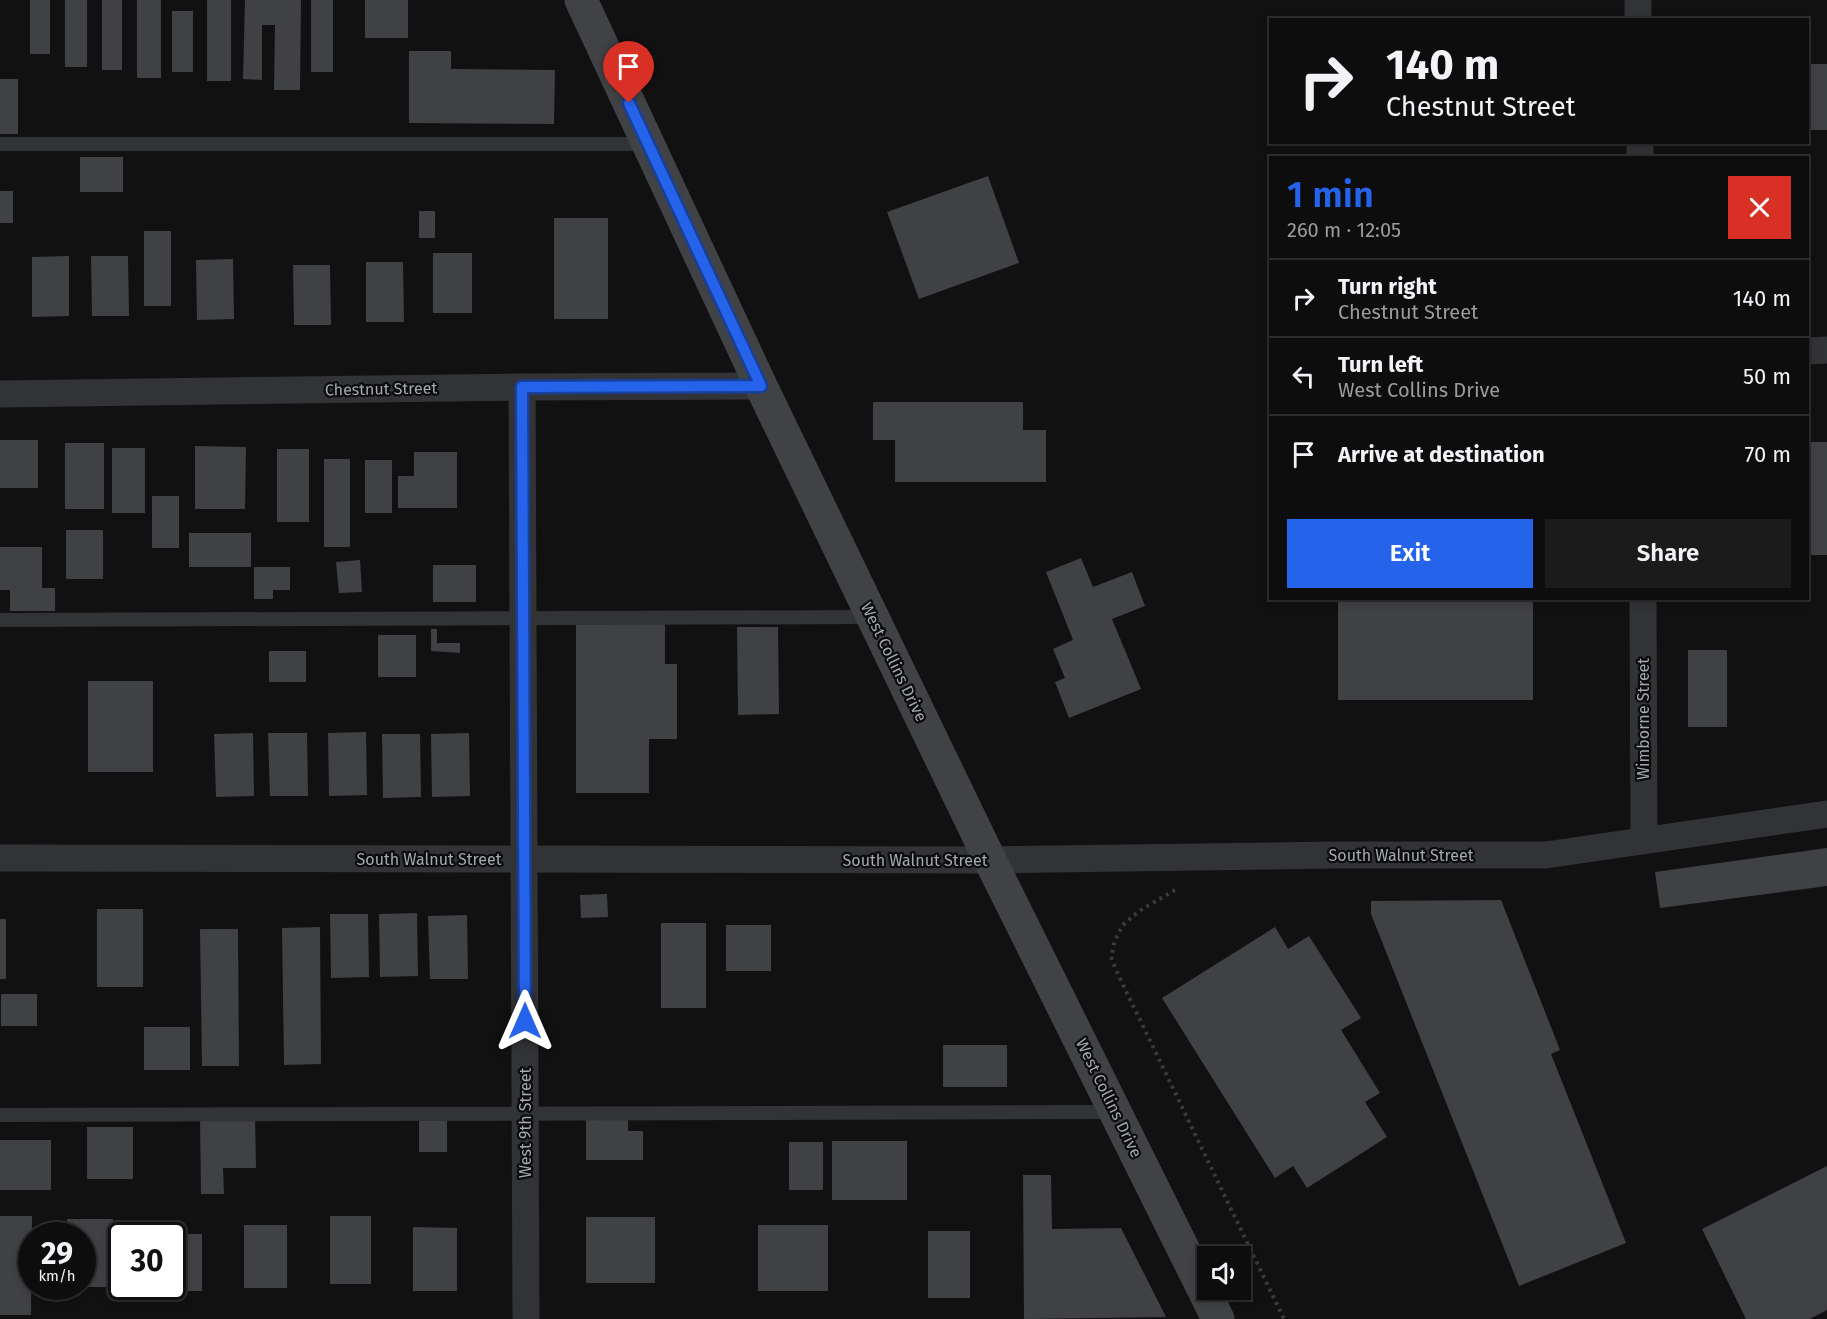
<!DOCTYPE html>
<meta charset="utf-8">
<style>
:root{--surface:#0d0d0e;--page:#1b1b1c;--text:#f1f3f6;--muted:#9a9c9e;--line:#2d2d2e;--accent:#2563eb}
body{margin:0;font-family:"Fira Sans",sans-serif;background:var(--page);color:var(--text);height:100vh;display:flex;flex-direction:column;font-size:22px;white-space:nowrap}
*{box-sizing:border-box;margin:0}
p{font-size:20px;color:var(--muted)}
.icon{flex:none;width:33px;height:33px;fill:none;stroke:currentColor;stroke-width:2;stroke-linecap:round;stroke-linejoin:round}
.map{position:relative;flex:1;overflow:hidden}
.side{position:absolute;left:1269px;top:156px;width:540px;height:444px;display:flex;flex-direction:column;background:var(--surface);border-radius:0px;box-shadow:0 3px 9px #0003,0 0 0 2px var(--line)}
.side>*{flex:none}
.guide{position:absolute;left:1269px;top:18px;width:540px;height:126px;border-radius:0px;box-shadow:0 3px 9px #0003,0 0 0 2px var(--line);background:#0d0d0e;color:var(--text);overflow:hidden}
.buttons{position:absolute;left:1197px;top:1246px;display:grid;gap:12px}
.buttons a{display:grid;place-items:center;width:54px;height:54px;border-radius:0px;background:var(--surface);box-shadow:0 3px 9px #0003,0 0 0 2px var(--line);font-size:30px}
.speed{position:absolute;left:18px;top:1222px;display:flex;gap:12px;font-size:30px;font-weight:700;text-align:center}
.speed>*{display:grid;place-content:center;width:78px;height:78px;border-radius:50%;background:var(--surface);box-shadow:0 3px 9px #0003,0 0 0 2px var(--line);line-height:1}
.speed small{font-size:15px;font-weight:400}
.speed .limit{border:3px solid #111;border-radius:9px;background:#fff;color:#111}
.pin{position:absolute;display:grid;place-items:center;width:51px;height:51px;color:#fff;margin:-62px -26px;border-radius:50% 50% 50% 0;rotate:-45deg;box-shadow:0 0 6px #0007}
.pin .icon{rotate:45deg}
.me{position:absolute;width:66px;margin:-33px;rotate:0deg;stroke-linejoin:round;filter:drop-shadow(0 0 4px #0008)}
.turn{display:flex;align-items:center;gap:21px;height:126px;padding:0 18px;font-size:27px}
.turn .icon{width:78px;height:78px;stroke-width:2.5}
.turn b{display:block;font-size:42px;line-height:51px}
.round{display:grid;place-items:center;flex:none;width:63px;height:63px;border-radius:0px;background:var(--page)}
.headline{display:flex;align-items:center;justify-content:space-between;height:102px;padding:0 18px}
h1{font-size:36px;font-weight:600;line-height:45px;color:var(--accent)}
.cta{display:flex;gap:12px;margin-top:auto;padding:12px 18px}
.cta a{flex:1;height:69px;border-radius:0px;background:var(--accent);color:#fff;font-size:24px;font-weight:600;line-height:69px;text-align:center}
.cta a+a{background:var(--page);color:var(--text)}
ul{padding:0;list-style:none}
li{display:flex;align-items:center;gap:18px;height:78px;padding:0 18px;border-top:2px solid var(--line)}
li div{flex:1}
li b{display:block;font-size:22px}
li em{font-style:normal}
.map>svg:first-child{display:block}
.building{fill:#404145}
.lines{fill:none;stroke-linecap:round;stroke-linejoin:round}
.path{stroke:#383a3d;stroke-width:4;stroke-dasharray:3 4.5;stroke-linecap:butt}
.service{stroke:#323336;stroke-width:14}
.minor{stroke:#323336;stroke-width:27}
.secondary{stroke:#414246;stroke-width:33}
.route-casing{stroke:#184099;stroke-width:15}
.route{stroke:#2563eb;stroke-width:10}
.labels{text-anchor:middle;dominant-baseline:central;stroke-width:4.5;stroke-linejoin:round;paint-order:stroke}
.street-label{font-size:16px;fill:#a4a8b1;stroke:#0c0c0d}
</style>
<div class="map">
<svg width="1827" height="1319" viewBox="0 0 1827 1319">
<rect width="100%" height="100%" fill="#111112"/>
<!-- building -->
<g class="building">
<rect x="30" y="0" width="20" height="54"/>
<rect x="65" y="0" width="22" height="67"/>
<rect x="102" y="0" width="20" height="70"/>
<rect x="137" y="0" width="24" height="78"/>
<rect x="207" y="0" width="24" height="81"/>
<path d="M245,0H301L300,90H274L275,25H262V80L243,79Z"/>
<rect x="311" y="0" width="22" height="72"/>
<rect x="365" y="0" width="43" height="38"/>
<rect x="172" y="11" width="21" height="61"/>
<path d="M409,51H451V69L555,70L554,124L409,123Z"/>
<rect x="1808" y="64" width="19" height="66"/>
<rect x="0" y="79" width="18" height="55"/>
<rect x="80" y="157" width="43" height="35"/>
<path d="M988,176L1019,263L919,299L887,212Z"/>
<rect x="0" y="191" width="13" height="32"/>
<rect x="419" y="211" width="16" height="27"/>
<rect x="554" y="218" width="54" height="101"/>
<rect x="144" y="231" width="27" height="75"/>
<rect x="433" y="253" width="39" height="60"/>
<path d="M69,256V316L32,317V257Z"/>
<path d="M91,256H128L129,316H92Z"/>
<path d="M233,259L234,319L197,320L196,260Z"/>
<path d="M366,262H403L404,322H366Z"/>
<path d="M293,265H330L331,325H294Z"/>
<path d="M873,402H1023V430H1046V482H895V440H873Z"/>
<rect x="0" y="440" width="38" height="48"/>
<rect x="1808" y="442" width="19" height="113"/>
<rect x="65" y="443" width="39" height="66"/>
<path d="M195,446L246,447L245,509H195Z"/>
<rect x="112" y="448" width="33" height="65"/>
<rect x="277" y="449" width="32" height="73"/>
<path d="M414,452H457V508H398V476H414Z"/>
<rect x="324" y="459" width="26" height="88"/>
<rect x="365" y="460" width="27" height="53"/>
<rect x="152" y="496" width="27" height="52"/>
<rect x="66" y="530" width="37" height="49"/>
<rect x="189" y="533" width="62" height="34"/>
<path d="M0,547H42V588H55V611H10V590H0Z"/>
<path d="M1081,558L1093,587L1132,572L1145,606L1112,619L1141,689L1069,718L1055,682L1065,678L1053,649L1073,640L1046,572Z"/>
<path d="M360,560L362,592L339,593L336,562Z"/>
<rect x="433" y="565" width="43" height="37"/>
<path d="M254,567H290V590H273V599H254Z"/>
<rect x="1338" y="598" width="195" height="102"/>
<path d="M576,623H665V664H677V739H649V793H576Z"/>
<path d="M737,627H778L779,714L738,715Z"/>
<path d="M431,629H437V643H460V653L431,651Z"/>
<rect x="378" y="635" width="38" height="42"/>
<rect x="1688" y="650" width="39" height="77"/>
<rect x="269" y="651" width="37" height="31"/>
<rect x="88" y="681" width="65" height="91"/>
<path d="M366,732L367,795L329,796L328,733Z"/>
<path d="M253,733L254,796L216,797L214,734Z"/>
<path d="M268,733H307L308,796H270Z"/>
<path d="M469,733L470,796L432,797L431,734Z"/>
<path d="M382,734H420L421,797L383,798Z"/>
<path d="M1827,848V886L1660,908L1655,872Z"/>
<path d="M607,894L608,917L581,918L580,895Z"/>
<path d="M1501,900L1560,1050L1551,1054L1626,1243L1519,1286L1371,914V901Z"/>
<rect x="97" y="909" width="46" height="78"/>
<path d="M417,913L418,976L380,977L379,914Z"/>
<path d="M330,914H368L369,977L331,978Z"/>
<path d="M467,915L468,979H430L428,916Z"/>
<rect x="0" y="919" width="6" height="60"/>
<rect x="661" y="923" width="45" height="85"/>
<rect x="726" y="925" width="45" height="46"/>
<path d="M320,927L321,1064L284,1065L282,928Z"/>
<path d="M1275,927L1288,949L1309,936L1361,1018L1341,1030L1380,1093L1365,1102L1387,1137L1307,1188L1293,1166L1275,1178L1162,998Z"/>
<path d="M200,929H238L239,1066H202Z"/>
<rect x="1" y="994" width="36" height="32"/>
<rect x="144" y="1027" width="46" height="43"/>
<rect x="943" y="1045" width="64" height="42"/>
<path d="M586,1116H628V1131H643V1160H586Z"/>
<path d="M255,1117L256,1168H223L224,1194H201L200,1118Z"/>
<rect x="419" y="1119" width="28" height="33"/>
<rect x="87" y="1127" width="46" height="52"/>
<rect x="0" y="1140" width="51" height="50"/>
<rect x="832" y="1141" width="75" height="59"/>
<rect x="789" y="1142" width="34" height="48"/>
<path d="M1827,1166V1310L1810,1319H1746L1702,1229Z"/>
<path d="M1023,1175H1051L1052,1229L1121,1228L1166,1317L1024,1319Z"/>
<path d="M0,1216H32L31,1315H0Z"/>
<rect x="330" y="1216" width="41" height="68"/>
<rect x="586" y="1217" width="69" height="66"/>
<path d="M67,1219H113V1287H82V1236H67Z"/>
<rect x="244" y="1225" width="43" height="63"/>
<rect x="758" y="1225" width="70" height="66"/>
<path d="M413,1227L457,1228V1291H413Z"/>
<rect x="928" y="1231" width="42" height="67"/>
<path d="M172,1234H202V1291H161V1287H172Z"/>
</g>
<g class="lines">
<!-- path -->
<path class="path" d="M1175,890L1139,911L1123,925L1115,940L1111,957L1116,970L1284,1319"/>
<!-- service -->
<g class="service">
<path d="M0,144H646"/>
<path d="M0,620L871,617"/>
<path d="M0,1115L1114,1112"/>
</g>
<!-- minor -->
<g class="minor">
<path d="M1638,0V20"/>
<path d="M1640,142V158"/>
<path d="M1808,351L1827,350"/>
<path d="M522,387L526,1319"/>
<path d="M0,394L522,387L761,386"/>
<path d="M1643,598L1644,840"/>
<path d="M0,858L990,860L1333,855H1546L1827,814"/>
</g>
<!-- secondary -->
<path class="secondary" d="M581,0L761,386L990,860L1218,1319"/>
</g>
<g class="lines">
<defs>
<path id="route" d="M525,1021L522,387L761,386L629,103"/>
</defs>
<!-- route casing -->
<use href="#route" class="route-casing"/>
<!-- route -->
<use href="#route" class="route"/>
</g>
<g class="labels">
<!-- street labels -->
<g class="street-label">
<text transform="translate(381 389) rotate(-1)">Chestnut Street</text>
<text transform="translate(894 662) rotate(64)">West Collins Drive</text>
<text transform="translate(1643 719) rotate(-90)">Wimborne Street</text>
<text x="1401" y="855">South Walnut Street</text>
<text x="429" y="859">South Walnut Street</text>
<text x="915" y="860">South Walnut Street</text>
<text transform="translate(1109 1098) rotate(64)">West Collins Drive</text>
<text transform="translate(525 1123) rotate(-90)">West 9th Street</text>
</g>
</g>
</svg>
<div class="buttons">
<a><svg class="icon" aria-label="sound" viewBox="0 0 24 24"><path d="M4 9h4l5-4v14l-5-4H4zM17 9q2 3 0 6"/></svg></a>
</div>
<div class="speed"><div>29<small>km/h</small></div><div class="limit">30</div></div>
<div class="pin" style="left:629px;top:103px;background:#d93025"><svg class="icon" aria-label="arrive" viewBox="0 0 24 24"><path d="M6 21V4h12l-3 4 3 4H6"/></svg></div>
<svg class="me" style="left:525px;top:1021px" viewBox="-20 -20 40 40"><path d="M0-17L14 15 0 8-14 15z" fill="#2563eb" stroke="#fff" stroke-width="4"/></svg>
<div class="guide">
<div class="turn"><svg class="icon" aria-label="right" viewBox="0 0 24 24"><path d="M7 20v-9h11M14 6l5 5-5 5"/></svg><div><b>140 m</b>Chestnut Street</div></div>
</div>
<section class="side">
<div class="headline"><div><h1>1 min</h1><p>260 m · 12:05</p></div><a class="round" style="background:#d93025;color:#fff"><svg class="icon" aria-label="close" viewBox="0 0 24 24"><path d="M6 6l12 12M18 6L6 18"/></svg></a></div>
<ul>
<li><svg class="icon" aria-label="right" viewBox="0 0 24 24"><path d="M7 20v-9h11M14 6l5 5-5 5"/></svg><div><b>Turn right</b><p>Chestnut Street</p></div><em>140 m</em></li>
<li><svg class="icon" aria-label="left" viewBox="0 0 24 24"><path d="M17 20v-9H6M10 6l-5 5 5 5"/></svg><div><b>Turn left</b><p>West Collins Drive</p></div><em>50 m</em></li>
<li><svg class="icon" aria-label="arrive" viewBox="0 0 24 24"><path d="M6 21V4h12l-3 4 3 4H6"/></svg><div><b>Arrive at destination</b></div><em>70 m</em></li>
</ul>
<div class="cta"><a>Exit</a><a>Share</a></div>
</section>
</div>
